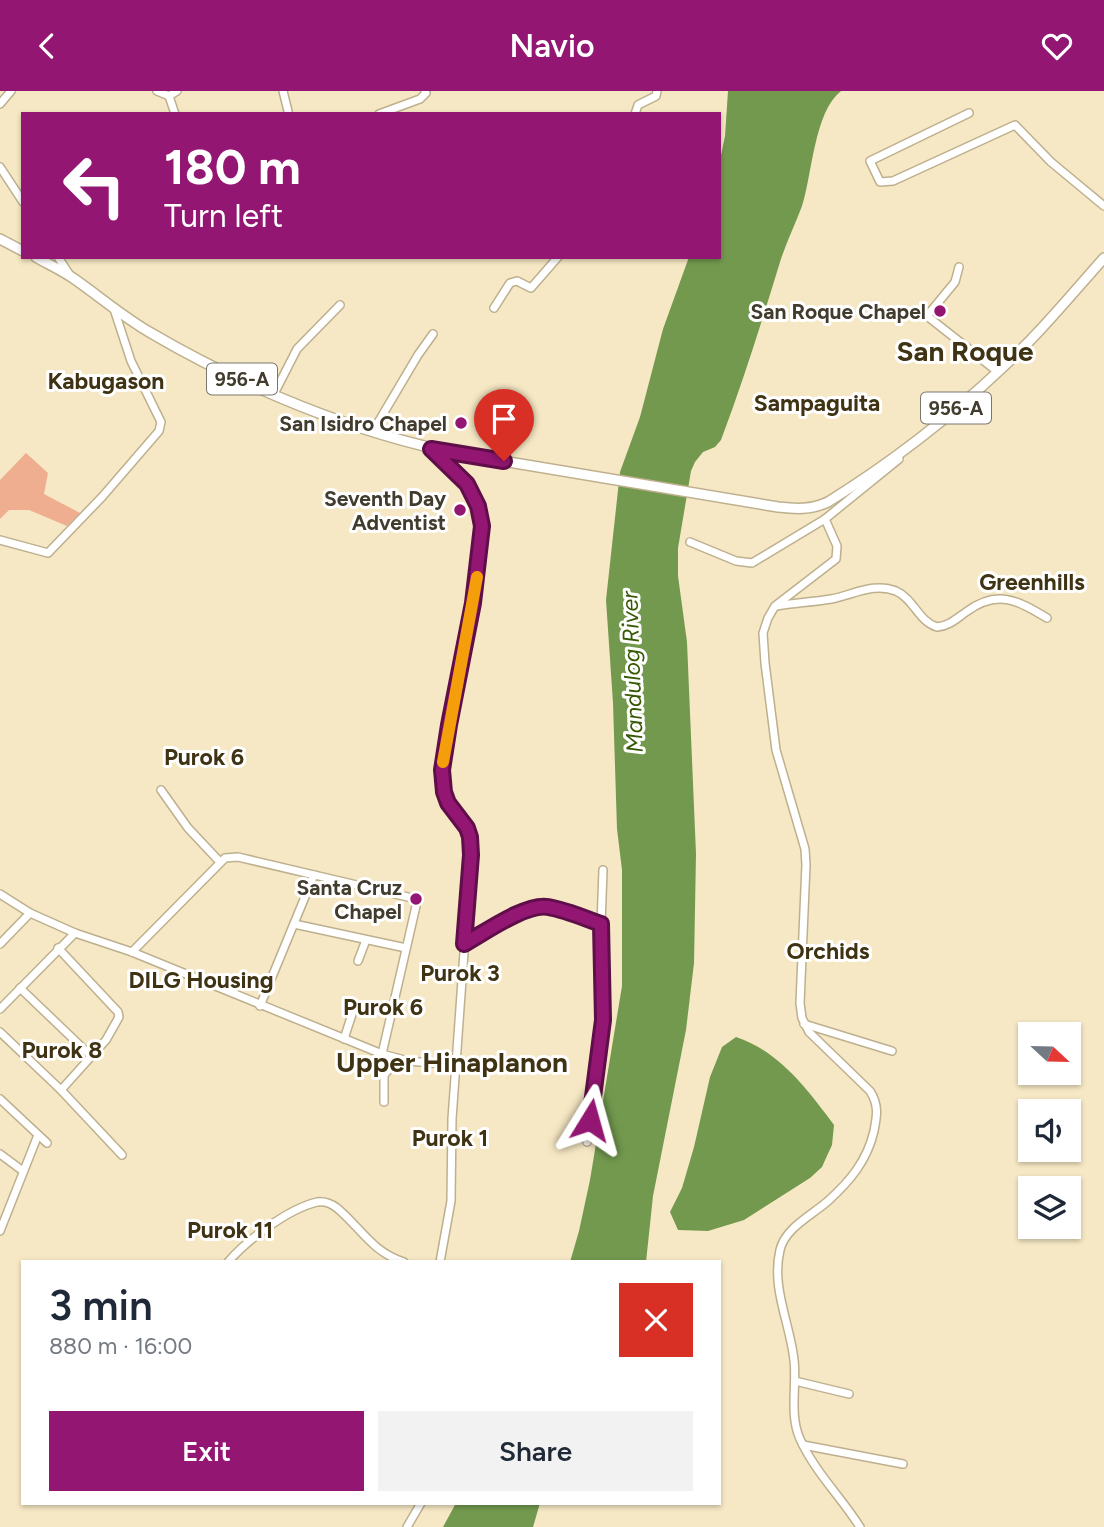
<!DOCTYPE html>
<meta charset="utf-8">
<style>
:root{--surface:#fff;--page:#f2f2f3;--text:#1f2937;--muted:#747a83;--accent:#921672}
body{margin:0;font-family:Figtree,sans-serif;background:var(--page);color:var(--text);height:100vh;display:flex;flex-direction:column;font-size:26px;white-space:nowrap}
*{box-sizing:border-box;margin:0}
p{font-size:23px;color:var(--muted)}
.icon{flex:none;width:38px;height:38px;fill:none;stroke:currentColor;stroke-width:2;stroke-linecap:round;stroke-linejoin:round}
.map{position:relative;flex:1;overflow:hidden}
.panel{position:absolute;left:21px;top:1169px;width:700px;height:245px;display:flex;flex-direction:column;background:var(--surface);border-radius:0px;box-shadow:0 2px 5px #0004}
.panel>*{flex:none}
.banner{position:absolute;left:21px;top:21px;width:700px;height:147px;border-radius:0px;box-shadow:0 2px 5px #0004;background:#921672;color:#fff;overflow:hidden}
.needle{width:46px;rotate:112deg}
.fabs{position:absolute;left:1018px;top:931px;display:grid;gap:14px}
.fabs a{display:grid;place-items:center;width:63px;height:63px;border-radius:0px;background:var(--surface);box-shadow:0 2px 5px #0004;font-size:35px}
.pin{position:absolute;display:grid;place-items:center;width:60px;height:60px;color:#fff;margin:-72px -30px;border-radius:50% 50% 50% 0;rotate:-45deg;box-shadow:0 0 7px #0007}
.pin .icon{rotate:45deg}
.me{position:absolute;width:77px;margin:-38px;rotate:8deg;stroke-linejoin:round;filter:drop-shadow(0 0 5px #0008)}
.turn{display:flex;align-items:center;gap:24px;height:147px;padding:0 28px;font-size:32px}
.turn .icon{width:91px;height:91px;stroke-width:2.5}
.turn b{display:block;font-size:49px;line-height:60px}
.round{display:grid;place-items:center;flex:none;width:74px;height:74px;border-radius:0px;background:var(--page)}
.head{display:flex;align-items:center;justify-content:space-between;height:119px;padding:0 28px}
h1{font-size:42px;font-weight:600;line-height:52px}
.action{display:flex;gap:14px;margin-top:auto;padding:14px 28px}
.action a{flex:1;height:80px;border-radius:0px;background:var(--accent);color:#fff;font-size:28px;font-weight:600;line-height:80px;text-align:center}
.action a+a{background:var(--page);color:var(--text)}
header{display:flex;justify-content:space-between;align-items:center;height:91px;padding:0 28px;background:var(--accent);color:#fff;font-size:32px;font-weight:600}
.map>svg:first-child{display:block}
.green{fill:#efae90}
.water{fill:#72994e}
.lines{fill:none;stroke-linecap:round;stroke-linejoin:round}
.minor-casing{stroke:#beb08e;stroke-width:10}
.major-casing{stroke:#beb08e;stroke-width:12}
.minor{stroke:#fff;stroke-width:7}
.major{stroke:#fff;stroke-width:9}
.route-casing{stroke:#5f0e4a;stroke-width:18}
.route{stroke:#921672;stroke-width:12}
.slow{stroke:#f59e0b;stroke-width:12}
.poi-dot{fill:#921672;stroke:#fff;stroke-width:2.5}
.labels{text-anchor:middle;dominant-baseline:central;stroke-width:6;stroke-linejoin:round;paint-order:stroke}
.shield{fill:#fff;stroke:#7b766d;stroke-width:2}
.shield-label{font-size:19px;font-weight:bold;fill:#423c2e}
.poi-label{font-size:21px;font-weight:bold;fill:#423c2e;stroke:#fff;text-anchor:end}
.neighbourhood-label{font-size:23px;font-weight:bold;fill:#3f3314;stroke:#fff}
.water-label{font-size:23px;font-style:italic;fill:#365904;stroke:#fff}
.district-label{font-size:28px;font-weight:bold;fill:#3f3314;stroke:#fff}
</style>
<header><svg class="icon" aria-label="back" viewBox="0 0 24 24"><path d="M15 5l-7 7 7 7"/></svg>Navio<svg class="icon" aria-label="heart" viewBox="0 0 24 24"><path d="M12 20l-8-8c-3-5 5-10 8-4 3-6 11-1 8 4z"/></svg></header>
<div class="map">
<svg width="1104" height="1436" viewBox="0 0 1104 1436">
<rect width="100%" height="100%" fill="#f6e8c4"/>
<!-- green -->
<path class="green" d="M26,362L48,382L44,403L80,422L67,435L29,419H9L0,428V389Z"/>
<!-- water -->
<g class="water">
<path d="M728,0H841C814,21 812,85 802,115C795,134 786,152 780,171C762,230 743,291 721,349L715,356L703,361L695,371L691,380L678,457V485L687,551L696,763L694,872L686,939L653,1105L646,1171H570L579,1140L590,1089L622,895V779L617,738L613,612L606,509L620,381L640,326L663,238L689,166H719V74L725,45Z"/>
<path d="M736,946C779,960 808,999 834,1034L832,1054L826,1067L822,1076L810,1087L744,1129L708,1140L678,1139L670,1121L682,1097L694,1056L710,986L722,956Z"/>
<path d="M456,1412H540L533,1436H443Z"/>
</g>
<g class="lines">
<defs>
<g id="minor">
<path d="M157,0L169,5"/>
<path d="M283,0L288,20"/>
<path d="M0,13L11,0"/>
<path d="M969,22L870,70L880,91L893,90L1015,34L1051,71L1104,115"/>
<path d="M175,23L169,5L177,0"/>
<path d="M379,23L420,8L426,2L425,0"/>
<path d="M635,23L638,14L656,5L657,0"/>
<path d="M0,76L23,111"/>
<path d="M58,166L69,183"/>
<path d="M959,176L955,191L927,225L998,281"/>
<path d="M494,217L510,192L517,190L531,197L558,166"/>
<path d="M274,303L297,258L340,214"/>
<path d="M373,340L418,264L433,243"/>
<path d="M431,358L466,393L478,415L482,435L473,512L448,634L442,679L444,701L452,719L467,737L471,764L452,1028L451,1110L440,1171"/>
<path d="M0,449L48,462L102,406L159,340L161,331L131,270L114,218"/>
<path d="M690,451L736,470L752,472L825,428"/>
<path d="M776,515C795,512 813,511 831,508C853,504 874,491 896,500C914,508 918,530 937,536C949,535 956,528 966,521C997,498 1017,509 1047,527"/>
<path d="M161,699L188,737L220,771"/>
<path d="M0,803L30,822L75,842L132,861L382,963L408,970L456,974"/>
<path d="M294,833L406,857"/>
<path d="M0,853L30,822"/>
<path d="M464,853C485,842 526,812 548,816C566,819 584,827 601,833"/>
<path d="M58,857L118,921L119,926L106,949L61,999"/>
<path d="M132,861L225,767L238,766L412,807L416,810V815L382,963"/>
<path d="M358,870L366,849"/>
<path d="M20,897L91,965"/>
<path d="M260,915L314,784"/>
<path d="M0,918L75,842"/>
<path d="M804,933L892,960"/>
<path d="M0,941L61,999L122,1064"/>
<path d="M344,948L355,914"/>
<path d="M0,1008L47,1052"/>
<path d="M384,1011V984L398,968"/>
<path d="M587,1051L603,929L601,833L603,779"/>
<path d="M0,1063L23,1080"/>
<path d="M0,1140L38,1044"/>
<path d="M228,1171C247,1149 288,1118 317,1111C324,1110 332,1113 337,1117C361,1137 372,1161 404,1171"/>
<path d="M795,1290L849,1303"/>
<path d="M803,1354L903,1373"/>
<path d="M407,1436L421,1412"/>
<path d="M860,1436C841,1406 815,1381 800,1348C789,1324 797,1294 794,1269C790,1232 771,1197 780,1159C785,1137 812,1124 828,1110C850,1090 867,1070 874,1040C877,1025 879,1014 870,1000L809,941L802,927L800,912L806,774L805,758L776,659L765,572L763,542L768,527L775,515L836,468L837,455L825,428L899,368"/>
</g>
<g id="major">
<path d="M0,148L23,160"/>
<path d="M36,166C48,173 61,179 73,187C99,205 123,226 151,242C243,296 356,343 461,363L778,416C796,418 811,419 828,411C889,373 949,327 1002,277C1039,243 1071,204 1104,167"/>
</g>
</defs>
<!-- minor casing -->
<use href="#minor" class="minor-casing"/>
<!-- major casing -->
<use href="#major" class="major-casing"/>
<!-- minor -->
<use href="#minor" class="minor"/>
<!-- major -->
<use href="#major" class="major"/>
</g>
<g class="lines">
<defs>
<path id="route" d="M504,370L431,358L467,393L478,415L482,435L473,512L449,634L442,679L444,701L448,712L467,737L470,746L471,764L464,853C484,842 526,812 548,816C566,819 584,827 601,833L603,929L590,1029"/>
</defs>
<!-- route casing -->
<use href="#route" class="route-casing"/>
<!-- route -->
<use href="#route" class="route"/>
<!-- slow -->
<path class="slow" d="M443,671L477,486"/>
</g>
<!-- markers -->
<g class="poi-dot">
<circle cx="940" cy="220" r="7"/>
<circle cx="461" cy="332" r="7"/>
<circle cx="460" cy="419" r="7"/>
<circle cx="416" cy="808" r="7"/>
</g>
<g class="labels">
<!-- shield labels -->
<g class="shield">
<rect x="207" y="272.5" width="70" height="31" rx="5"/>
<rect x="921" y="301.5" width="70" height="31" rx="5"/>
</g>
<g class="shield-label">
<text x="242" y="288">956-A</text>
<text x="956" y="317">956-A</text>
</g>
<!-- poi labels -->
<g class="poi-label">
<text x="926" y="220">San Roque Chapel</text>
<text x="447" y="332">San Isidro Chapel</text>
<text x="446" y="407">Seventh Day<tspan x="446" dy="24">Adventist</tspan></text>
<text x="402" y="796">Santa Cruz<tspan x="402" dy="24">Chapel</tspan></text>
</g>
<!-- neighbourhood labels -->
<g class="neighbourhood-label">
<text x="106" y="290">Kabugason</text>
<text x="817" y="312">Sampaguita</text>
<text x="1032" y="491">Greenhills</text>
<text x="204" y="666">Purok 6</text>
<text x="828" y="860">Orchids</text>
<text x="460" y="882">Purok 3</text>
<text x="201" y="889">DILG Housing</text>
<text x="383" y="916">Purok 6</text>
<text x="62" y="959">Purok 8</text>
<text x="450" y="1047">Purok 1</text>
<text x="230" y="1139">Purok 11</text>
</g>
<!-- water labels -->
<g class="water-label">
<text transform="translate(632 581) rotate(-92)">Mandulog River</text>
</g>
<!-- district labels -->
<g class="district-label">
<text x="965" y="260">San Roque</text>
<text x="452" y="971">Upper Hinaplanon</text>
</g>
</g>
</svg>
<div class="fabs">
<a><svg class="needle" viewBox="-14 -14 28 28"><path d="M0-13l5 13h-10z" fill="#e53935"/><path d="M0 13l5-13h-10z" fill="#747a83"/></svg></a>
<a><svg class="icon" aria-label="sound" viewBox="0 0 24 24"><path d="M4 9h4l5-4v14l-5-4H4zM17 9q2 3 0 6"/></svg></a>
<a><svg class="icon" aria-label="layers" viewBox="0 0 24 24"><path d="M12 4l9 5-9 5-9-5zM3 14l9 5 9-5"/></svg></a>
</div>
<div class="pin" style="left:504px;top:370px;background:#d93025"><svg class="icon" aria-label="arrive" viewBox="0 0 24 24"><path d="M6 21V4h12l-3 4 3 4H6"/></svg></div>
<svg class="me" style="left:590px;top:1029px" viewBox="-20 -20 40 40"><path d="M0-17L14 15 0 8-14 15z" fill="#921672" stroke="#fff" stroke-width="4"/></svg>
<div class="banner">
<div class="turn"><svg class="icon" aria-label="left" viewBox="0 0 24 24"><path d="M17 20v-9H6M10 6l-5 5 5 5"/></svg><div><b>180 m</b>Turn left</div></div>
</div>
<section class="panel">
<div class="head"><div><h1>3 min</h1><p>880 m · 16:00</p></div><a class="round" style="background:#d93025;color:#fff"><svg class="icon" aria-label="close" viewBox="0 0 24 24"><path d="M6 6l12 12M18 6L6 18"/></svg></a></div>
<div class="action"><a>Exit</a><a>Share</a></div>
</section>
</div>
